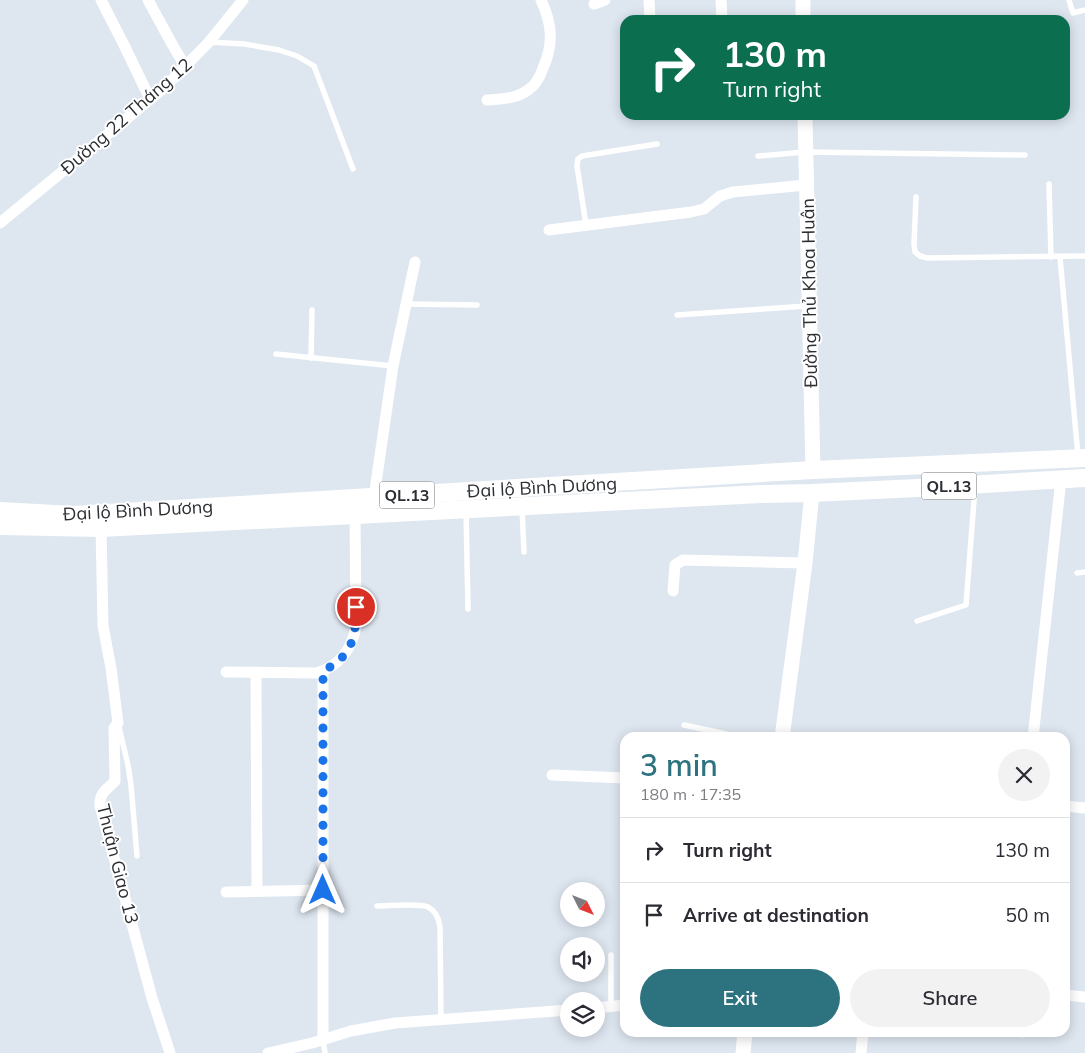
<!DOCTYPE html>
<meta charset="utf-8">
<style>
:root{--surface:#fff;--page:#f2f2f3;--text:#2b2b33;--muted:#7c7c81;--line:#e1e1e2;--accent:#2c727f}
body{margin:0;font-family:Mulish,sans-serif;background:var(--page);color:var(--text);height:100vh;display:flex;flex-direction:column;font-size:19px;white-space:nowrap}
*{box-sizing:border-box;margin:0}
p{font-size:16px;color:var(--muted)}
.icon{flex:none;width:28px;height:28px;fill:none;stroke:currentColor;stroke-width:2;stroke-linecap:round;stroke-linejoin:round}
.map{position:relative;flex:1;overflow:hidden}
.drawer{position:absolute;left:620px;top:732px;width:450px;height:305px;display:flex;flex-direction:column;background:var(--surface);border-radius:15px;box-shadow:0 2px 12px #0003}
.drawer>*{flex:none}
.guide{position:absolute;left:620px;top:15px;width:450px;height:105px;border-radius:15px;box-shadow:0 2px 12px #0003;background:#0b6e4f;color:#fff;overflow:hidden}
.needle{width:32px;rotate:132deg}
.controls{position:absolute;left:560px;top:882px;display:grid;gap:10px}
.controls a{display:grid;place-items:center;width:45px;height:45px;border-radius:50%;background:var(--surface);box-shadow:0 2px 12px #0003;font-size:25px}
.pin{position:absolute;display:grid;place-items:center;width:42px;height:42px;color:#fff;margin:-21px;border:2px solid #fff;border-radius:50%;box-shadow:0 1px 5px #0007}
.me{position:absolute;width:55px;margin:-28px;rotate:0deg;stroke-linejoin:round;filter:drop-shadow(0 0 4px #0008)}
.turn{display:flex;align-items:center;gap:18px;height:105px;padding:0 20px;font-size:22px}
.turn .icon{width:65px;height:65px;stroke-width:2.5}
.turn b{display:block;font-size:35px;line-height:42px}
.round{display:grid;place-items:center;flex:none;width:52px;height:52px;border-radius:26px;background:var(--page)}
.head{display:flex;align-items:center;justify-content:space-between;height:85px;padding:0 20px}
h1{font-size:30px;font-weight:600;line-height:38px;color:var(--accent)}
.action{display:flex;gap:10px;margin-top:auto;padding:10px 20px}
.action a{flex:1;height:58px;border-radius:30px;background:var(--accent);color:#fff;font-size:20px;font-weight:600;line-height:58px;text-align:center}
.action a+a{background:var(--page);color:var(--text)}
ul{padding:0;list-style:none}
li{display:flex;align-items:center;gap:15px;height:65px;padding:0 20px;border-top:1px solid var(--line)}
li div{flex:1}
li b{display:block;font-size:19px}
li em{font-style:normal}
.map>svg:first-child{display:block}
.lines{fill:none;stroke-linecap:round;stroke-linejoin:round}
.service{stroke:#fff;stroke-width:5.5}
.minor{stroke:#fff;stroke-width:11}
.secondary{stroke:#fff;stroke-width:15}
.trunk{stroke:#fff;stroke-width:18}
.route{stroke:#1a73e8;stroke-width:9;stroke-dasharray:0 16.2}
.labels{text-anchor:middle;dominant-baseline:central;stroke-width:4;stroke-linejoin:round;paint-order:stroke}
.shield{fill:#fff;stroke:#6b6d70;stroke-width:1}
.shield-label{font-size:16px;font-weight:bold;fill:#2b2e32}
.street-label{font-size:18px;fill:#2b2e32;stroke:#fff}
</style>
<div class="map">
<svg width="1085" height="1053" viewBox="0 0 1085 1053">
<rect width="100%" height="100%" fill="#dee6f0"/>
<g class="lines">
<!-- service -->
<g class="service">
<path d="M1069,0L1073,13L1085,10"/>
<path d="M209,42L244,44L279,50L297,56L314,66L353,169"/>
<path d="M758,156L805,152L1025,155"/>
<path d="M1049,184L1051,257"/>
<path d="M916,197L914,244L915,252L920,256L927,258L1085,256"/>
<path d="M586,225L577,166L578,159L582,156L657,144"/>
<path d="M1060,257L1078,456"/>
<path d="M406,304L477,305"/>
<path d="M677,315L807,306"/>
<path d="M276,354L393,366"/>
<path d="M311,358L312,310"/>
<path d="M522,508L524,552"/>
<path d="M466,511L468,609"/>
<path d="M1077,573L1085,572"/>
<path d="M917,621L966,605L975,487"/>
<path d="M118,723L128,765L131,785L137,856"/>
<path d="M684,725L726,734L730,738"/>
<path d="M377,906C388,906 420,903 428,907C436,911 439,919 440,927L441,1020"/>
<path d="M611,955V1007"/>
<path d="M1022,1035L1023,1032"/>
<path d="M323,1039L325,1053"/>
</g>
<!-- minor -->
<g class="minor">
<path d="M101,0L124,45L150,99"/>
<path d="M148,0L172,44L185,66"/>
<path d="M649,0L650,20"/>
<path d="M721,0L722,20"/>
<path d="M594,4L605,0"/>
<path d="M487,100C501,99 516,99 528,90C536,85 540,77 543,68C554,43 552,24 541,0"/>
<path d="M0,223L165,87L209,42L243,0"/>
<path d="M549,230L691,212L704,209L720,196L733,192L806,185"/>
<path d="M374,497L393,366L415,262"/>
<path d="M101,528L103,626L111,668L118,723L114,728L115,781C107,790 99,792 100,806L152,998L170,1053"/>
<path d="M673,591L675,565L683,560L805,563"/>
<path d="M226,672L316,673C339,667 352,649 356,626L355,514"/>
<path d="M256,672L257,891"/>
<path d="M1033,738L1061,479"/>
<path d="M552,775L625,778"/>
<path d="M1065,806L1085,808"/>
<path d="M226,892L323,890"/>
<path d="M1065,995L1085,997"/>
<path d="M596,1008L625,1005"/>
<path d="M323,1039V671"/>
<path d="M268,1053L312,1043L351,1031L395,1023L569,1010"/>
<path d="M861,1053L863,1032"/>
</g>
<!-- secondary -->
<g class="secondary">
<path d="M803,0V20"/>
<path d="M805,115L813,470"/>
<path d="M782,738L805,563L812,493"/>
<path d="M743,1053L745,1032"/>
</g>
<!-- trunk -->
<g class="trunk">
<path d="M0,511L74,515L813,470L1085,458"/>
<path d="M0,526L101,528L761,494L812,493L917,488L1085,478"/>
</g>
</g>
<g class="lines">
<!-- route -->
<path class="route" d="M323,890V671C352,656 356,638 356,607"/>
</g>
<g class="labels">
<!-- shield labels -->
<g class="shield">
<rect x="921.5" y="472.5" width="55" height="27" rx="4"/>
<rect x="379.5" y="481.5" width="55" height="27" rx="4"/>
</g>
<g class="shield-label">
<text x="949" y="486">QL.13</text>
<text x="407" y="495">QL.13</text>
</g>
<!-- street labels -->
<g class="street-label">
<text transform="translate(126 116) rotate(-41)">Đường 22 Tháng 12</text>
<text transform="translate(809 293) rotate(-91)">Đường Thủ Khoa Huân</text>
<text transform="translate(542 487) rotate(-3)">Đại lộ Bình Dương</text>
<text transform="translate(138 510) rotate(-3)">Đại lộ Bình Dương</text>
<text transform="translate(118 864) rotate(76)">Thuận Giao 13</text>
</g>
</g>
</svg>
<div class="controls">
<a><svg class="needle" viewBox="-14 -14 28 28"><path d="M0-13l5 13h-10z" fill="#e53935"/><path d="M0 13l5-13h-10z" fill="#7c7c81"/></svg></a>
<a><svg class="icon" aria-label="sound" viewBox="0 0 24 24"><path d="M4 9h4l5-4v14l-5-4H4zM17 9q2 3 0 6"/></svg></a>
<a><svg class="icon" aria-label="layers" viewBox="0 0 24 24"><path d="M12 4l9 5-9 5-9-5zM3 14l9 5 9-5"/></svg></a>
</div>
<div class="pin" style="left:356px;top:607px;background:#d93025"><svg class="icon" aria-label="arrive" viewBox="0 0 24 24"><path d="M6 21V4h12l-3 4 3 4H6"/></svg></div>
<svg class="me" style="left:323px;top:890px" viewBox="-20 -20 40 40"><path d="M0-17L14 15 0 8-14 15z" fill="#1a73e8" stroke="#fff" stroke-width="4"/></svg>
<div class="guide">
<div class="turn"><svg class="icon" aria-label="right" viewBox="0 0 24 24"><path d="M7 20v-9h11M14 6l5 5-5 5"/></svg><div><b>130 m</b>Turn right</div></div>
</div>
<section class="drawer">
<div class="head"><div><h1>3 min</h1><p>180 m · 17:35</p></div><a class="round"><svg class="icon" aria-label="close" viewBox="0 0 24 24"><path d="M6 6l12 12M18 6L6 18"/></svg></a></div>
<ul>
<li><svg class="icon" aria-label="right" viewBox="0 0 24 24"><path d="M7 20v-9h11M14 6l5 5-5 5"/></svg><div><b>Turn right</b></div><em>130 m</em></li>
<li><svg class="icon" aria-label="arrive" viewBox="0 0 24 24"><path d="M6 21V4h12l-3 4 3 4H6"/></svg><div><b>Arrive at destination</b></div><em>50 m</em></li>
</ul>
<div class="action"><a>Exit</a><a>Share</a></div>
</section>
</div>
